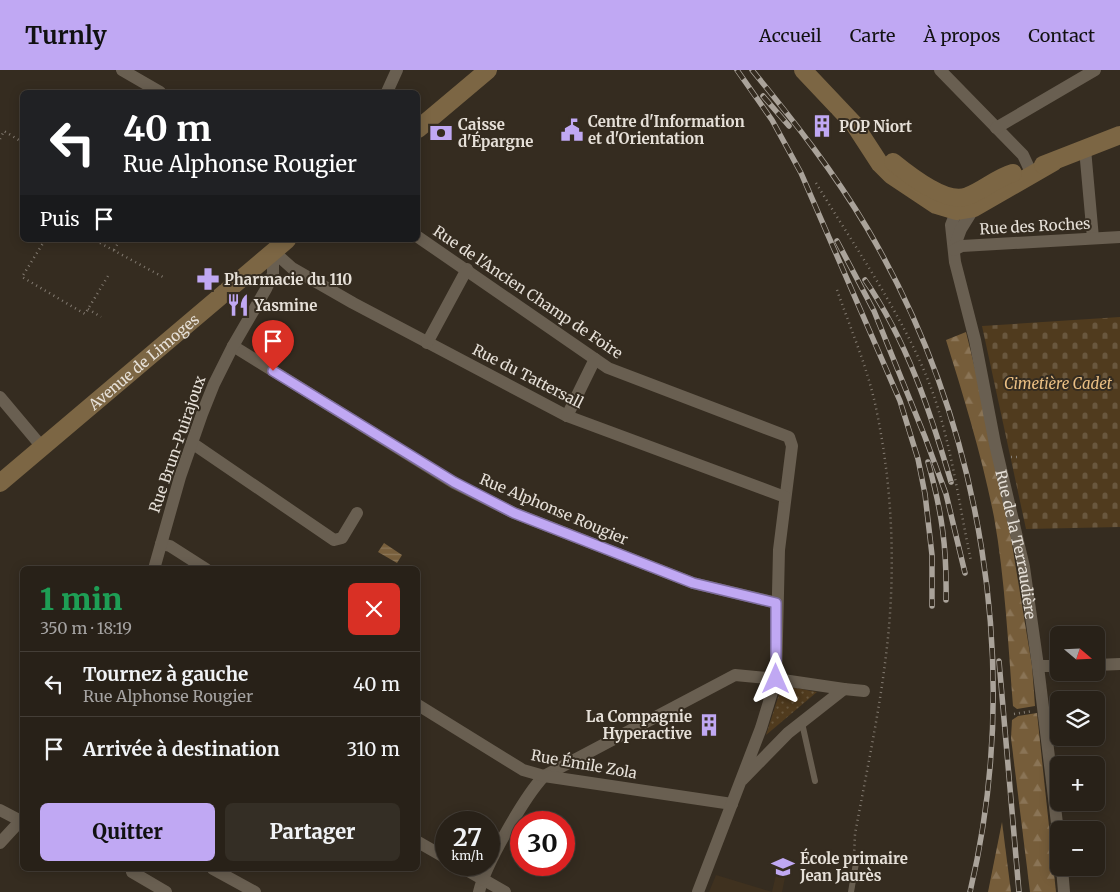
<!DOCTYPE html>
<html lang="fr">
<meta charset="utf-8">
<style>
:root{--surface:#282118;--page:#342e25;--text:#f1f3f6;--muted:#a5a3a2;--line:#443e37;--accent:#c0a8f3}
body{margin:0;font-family:Merriweather,serif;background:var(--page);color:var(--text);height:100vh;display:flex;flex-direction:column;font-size:19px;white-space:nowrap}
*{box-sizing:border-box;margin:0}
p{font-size:16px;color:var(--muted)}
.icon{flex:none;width:28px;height:28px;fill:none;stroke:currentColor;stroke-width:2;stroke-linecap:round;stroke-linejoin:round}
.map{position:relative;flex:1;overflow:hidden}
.panel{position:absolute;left:20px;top:496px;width:400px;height:305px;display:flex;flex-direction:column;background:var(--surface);border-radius:8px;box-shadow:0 2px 12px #0003,0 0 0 1px var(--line)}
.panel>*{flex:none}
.hud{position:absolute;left:20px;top:20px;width:400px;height:152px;border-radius:8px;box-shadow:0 2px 12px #0003,0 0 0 1px var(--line);background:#202124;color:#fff;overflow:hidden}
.needle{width:32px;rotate:109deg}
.buttons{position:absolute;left:1050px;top:556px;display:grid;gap:10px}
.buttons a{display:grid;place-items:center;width:55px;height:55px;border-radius:8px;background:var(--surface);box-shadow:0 2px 12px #0003,0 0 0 1px var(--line);font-size:25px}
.speed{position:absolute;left:435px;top:741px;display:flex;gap:10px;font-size:25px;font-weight:700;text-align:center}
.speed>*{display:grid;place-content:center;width:65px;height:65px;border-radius:50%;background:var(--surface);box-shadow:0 2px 12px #0003,0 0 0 1px var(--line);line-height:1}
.speed small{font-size:12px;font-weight:400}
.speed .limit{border:8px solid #d22;background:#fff;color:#111}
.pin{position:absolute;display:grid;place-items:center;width:42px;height:42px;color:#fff;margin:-51px -21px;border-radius:50% 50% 50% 0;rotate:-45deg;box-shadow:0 0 5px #0007}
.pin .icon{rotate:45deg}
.me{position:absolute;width:55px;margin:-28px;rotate:0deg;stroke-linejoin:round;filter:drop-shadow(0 0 4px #0008)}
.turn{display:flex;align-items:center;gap:18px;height:105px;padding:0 20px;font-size:22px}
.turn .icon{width:65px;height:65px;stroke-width:2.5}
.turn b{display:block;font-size:35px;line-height:42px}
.then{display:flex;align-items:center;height:48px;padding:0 20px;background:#0003;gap:10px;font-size:19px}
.round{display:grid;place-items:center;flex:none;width:52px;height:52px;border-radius:8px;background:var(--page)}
.head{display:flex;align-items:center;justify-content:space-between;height:85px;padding:0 20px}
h1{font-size:30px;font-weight:800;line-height:38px;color:#1e9e55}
.primary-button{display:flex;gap:10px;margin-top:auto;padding:10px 20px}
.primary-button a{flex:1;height:58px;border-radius:8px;background:var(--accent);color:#111;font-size:20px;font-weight:800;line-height:58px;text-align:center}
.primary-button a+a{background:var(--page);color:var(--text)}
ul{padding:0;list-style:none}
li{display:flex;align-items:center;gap:15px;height:65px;padding:0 20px;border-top:1px solid var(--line)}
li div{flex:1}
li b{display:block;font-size:19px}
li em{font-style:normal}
header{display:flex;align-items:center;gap:30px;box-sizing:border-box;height:70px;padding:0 25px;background:var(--accent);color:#111}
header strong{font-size:24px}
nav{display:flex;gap:28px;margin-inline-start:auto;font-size:18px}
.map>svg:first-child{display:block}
.built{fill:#3f311f}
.grass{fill:url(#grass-dots)}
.forest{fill:url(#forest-firs)}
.cemetery{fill:url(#cemetery-stones)}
.water{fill:url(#water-rules)}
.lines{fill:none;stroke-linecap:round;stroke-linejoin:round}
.path{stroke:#847c72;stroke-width:2.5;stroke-dasharray:1 4;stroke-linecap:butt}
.lane{stroke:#695f51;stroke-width:6}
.street{stroke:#695f51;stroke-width:12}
.secondary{stroke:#7c6644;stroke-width:18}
.rail-casing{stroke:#aaa39a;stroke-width:5.5}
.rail{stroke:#352c20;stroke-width:4;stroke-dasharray:11;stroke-linecap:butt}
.route-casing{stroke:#7d6d9e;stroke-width:12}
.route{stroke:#c0a8f3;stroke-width:9}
.labels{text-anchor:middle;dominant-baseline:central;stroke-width:4;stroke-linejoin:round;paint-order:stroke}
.poi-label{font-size:15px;font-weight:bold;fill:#e6e0d8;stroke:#352c20;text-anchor:start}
.street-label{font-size:15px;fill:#e6e0d8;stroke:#352c20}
.park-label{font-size:15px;font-style:italic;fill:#e9be83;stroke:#352c20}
</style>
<header>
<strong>Turnly</strong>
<nav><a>Accueil</a><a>Carte</a><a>À propos</a><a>Contact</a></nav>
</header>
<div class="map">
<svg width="1120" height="822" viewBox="0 0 1120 822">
<defs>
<pattern id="grass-dots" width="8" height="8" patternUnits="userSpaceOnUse" patternTransform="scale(1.25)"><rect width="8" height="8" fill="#503b1e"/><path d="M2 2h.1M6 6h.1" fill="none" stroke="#69573e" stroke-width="1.8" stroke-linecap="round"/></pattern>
<pattern id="forest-firs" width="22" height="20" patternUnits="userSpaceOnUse" patternTransform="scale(1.25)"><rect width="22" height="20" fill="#765d3a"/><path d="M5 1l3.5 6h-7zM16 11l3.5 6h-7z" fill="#8a7456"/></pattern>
<pattern id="cemetery-stones" width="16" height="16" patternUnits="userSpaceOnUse" patternTransform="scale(1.25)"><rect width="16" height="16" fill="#503b1e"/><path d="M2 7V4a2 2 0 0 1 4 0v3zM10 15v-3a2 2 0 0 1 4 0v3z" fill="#69573e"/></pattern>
<pattern id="water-rules" width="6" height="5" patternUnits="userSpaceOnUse" patternTransform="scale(1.25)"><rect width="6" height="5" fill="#785f3c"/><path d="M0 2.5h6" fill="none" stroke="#8b7657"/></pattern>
</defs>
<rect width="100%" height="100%" fill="#352c20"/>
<!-- built -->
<path class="built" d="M780,787L789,789L782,822H709L716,805L772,822Z"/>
<!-- grass -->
<path class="grass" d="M784,616L817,622L766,665L781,618Z"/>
<!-- forest -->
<g class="forest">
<path d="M966,262L982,327L1010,462L1032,596L1035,636L1017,639L1013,636C1008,573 1005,509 994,447C982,386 964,328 946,270Z"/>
<path d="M1037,643L1056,822H1030L1011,668L1012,650L1018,646Z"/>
<path d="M1002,752L1011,822H988Z"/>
</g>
<!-- cemetery -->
<path class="cemetery" d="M1120,247V457L1026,459L982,256Z"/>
<!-- water -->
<path class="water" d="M384,473L402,485L397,493L378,482Z"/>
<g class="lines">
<!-- path -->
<g class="path">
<path d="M0,69L4,61L22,72"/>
<path d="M816,113C855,177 900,241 928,310C951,368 958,430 971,491"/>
<path d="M45,170L22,207L85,244L108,206"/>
<path d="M100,173L163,207"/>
<path d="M114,180L120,170"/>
<path d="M837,220C851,260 869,301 877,343C893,421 896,505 886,585C879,645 866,704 855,764L854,786"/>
<path d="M88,239L101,247"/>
<path d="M1011,387H1019"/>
<path d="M1014,644L1033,641"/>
</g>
<!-- lane -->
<g class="lane">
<path d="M802,653L815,711"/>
<path d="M851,822L856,793"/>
</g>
<!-- street -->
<g class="street">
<path d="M122,0L160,22"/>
<path d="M940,0L1023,85L1029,98"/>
<path d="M387,22L397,0"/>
<path d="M996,58L1095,0"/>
<path d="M1085,79L1093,168"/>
<path id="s1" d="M959,135L951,155L955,192L975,270L995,374L1024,497L1038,596L1059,770"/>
<path d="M418,167L608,298L789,367L792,376L779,480L776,609L735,605L544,706C525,726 485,795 479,822"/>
<path d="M954,178L961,159L974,138"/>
<path d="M954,180L962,176L1120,167"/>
<path d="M273,181L292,198L353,233L567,346L785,427"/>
<path d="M427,273L467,199"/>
<path d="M233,276L454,413L514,443L693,513L777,533"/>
<path d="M0,327L42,377"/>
<path d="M567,346L595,289"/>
<path d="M192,373L334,470L342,468L357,443"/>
<path d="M161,474L170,476L206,499"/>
<path d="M154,499L180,407L202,344L214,314L233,276L266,219L273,204V181"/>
<path d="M1096,595L1120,594"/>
<path d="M1038,596H1059"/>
<path d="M844,619L864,621"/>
<path d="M418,635L523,700L544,706L732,734"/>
<path d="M0,740L21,751"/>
<path d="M418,772L446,788"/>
<path d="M0,773L22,749"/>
<path d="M458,795L505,822"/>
<path d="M1062,798L1064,822"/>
<path d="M213,799L255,822"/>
<path d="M132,802L166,822"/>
<path d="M698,822L761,658L776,609L844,619L788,663L742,710"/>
</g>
<!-- secondary -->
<g class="secondary">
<path d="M803,0L854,54L880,94L891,105L936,135L956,141L974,138L1054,92"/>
<path d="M418,59L488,0"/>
<path d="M893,92C909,105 947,135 968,126C984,120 996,108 1013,103"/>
<path d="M1043,95L1120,65"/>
<path id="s2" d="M0,413L287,170"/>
</g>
<defs>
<g id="rail">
<path d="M737,0L772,50L801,103L900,331L918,389L925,424L932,485V536"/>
<path d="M752,0C793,50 834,102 867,158C983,355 1023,599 970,822"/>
<path d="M763,26L789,56"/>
<path d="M837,171L874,241L925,367L946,424L965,503"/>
<path d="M865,210C907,271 930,341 951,412"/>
<path d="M928,392C942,442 947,478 946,530"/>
<path d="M999,591L1019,822"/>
</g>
</defs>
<!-- rail casing -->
<use href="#rail" class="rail-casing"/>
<!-- rail -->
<use href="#rail" class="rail"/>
</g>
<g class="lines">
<defs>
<path id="route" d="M273,301L454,412L514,443L693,513L776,533V609"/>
</defs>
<!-- route casing -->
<use href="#route" class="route-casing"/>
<!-- route -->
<use href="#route" class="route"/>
</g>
<!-- icons -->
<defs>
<symbol id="building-bare" viewBox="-9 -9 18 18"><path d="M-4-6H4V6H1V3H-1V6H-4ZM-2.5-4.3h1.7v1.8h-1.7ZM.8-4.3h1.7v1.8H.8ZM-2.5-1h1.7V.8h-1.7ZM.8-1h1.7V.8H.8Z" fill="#c0a8f3" stroke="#352c20" stroke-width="2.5" paint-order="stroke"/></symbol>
<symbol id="civic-bare" viewBox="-9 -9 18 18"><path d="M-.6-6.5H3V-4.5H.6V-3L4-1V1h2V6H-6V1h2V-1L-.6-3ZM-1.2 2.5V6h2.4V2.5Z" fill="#c0a8f3" stroke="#352c20" stroke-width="2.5" paint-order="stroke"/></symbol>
<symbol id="bank-bare" viewBox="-9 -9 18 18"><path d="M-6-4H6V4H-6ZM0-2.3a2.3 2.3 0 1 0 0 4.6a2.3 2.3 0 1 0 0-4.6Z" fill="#c0a8f3" stroke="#352c20" stroke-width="2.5" paint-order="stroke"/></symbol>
<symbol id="pharmacy-bare" viewBox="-9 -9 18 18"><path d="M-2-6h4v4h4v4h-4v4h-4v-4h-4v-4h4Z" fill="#c0a8f3" stroke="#352c20" stroke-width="2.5" paint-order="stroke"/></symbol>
<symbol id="restaurant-bare" viewBox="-9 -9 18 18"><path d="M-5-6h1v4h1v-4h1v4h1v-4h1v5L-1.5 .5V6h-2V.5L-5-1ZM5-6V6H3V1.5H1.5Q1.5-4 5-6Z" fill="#c0a8f3" stroke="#352c20" stroke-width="2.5" paint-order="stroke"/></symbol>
<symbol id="school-bare" viewBox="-9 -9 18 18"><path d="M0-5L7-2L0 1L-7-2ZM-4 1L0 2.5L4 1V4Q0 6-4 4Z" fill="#c0a8f3" stroke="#352c20" stroke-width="2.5" paint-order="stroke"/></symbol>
</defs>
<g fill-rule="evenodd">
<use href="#building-bare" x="806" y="40" width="32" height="32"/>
<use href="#civic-bare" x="556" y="44" width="32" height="32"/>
<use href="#bank-bare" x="425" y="47" width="32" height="32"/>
<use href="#pharmacy-bare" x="192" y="193" width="32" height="32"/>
<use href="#restaurant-bare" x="222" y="219" width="32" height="32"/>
<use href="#building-bare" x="693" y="639" width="32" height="32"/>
<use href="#school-bare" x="767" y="781" width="32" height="32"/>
</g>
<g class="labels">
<!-- poi labels -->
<g class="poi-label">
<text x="588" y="51">Centre d'Information<tspan x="588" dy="17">et d'Orientation</tspan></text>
<text x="458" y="54">Caisse<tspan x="458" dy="17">d'Épargne</tspan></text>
<text x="839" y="56">POP Niort</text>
<text x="224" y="209">Pharmacie du 110</text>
<text x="254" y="235">Yasmine</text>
<text x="692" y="646" text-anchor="end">La Compagnie<tspan x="692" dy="17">Hyperactive</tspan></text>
<text x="800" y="788">École primaire<tspan x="800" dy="17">Jean Jaurès</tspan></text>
</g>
<!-- street labels -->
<g class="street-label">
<text transform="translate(1035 156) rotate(-3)">Rue des Roches</text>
<text transform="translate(528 222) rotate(34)">Rue de l'Ancien Champ de Foire</text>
<text stroke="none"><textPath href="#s2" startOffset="188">Avenue de Limoges</textPath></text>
<text transform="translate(528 306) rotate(27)">Rue du Tattersall</text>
<text transform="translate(177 374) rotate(-71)">Rue Brun-Puirajoux</text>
<text transform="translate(554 439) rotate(23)">Rue Alphonse Rougier</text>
<text stroke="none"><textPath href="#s1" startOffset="348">Rue de la Terraudière</textPath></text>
<text transform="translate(584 694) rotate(10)">Rue Émile Zola</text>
</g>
<!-- park labels -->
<g class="park-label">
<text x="1058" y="313">Cimetière Cadet</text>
</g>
</g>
</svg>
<div class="buttons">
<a><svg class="needle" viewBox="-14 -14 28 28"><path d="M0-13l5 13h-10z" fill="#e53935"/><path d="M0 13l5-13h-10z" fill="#a5a3a2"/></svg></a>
<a><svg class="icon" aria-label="layers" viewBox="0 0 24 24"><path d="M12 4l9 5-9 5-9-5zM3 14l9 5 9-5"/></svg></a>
<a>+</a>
<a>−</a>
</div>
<div class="speed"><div>27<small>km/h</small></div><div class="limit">30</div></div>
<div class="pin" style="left:273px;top:301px;background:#d93025"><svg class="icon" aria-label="arrive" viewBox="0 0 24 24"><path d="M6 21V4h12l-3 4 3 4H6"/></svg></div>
<svg class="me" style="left:776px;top:609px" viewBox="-20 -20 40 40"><path d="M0-17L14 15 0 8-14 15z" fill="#c0a8f3" stroke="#fff" stroke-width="4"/></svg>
<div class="hud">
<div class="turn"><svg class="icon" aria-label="left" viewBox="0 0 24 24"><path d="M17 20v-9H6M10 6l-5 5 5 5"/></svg><div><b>40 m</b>Rue Alphonse Rougier</div></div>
<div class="then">Puis<svg class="icon" aria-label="arrive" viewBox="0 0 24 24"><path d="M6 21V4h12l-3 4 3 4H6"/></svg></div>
</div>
<section class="panel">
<div class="head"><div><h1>1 min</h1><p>350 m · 18:19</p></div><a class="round" style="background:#d93025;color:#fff"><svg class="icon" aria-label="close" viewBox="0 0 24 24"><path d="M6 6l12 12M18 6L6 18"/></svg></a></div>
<ul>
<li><svg class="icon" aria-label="left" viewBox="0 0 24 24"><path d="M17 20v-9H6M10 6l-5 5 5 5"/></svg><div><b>Tournez à gauche</b><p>Rue Alphonse Rougier</p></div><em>40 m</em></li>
<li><svg class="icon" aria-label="arrive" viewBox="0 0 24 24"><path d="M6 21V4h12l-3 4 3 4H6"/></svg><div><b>Arrivée à destination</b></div><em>310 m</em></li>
</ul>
<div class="primary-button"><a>Quitter</a><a>Partager</a></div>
</section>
</div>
